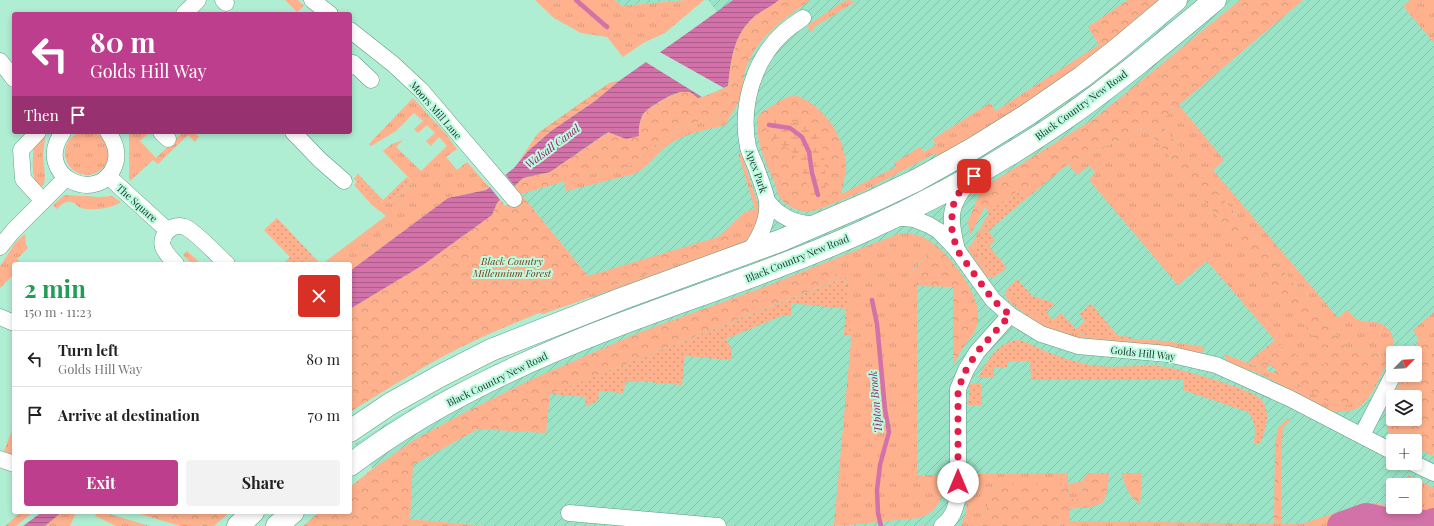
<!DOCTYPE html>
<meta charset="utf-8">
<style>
:root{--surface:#fff;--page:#f2f2f2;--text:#222;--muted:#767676;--line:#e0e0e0;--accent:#bd3e8c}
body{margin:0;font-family:"Playfair Display",serif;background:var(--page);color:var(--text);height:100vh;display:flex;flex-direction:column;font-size:15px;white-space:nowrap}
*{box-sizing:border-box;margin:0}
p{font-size:13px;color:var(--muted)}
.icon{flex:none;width:22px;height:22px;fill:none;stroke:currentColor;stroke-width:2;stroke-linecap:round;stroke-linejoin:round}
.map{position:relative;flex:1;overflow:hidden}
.details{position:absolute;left:12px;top:262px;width:340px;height:252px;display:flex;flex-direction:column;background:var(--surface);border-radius:4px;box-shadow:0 2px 6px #0003}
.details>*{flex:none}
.banner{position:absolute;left:12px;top:12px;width:340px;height:122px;border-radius:4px;box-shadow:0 2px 6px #0003;background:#bd3e8c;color:#fff;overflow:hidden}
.needle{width:26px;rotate:66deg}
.controls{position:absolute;left:1386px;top:346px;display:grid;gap:8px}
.controls a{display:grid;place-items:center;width:36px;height:36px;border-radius:4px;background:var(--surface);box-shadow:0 2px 6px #0003;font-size:20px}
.pin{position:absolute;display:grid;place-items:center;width:34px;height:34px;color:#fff;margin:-17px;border-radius:8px;box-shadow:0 2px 6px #0006}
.me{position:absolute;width:44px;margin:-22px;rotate:0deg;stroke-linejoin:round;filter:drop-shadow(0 0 3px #0008)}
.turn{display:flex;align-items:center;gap:14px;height:84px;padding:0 12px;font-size:18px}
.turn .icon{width:52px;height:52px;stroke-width:2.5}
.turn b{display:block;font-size:28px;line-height:34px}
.then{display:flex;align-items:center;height:38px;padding:0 12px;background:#0003;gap:8px;font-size:15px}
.round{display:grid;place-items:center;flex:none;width:42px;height:42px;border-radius:4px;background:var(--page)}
.summary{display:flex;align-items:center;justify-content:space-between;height:68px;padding:0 12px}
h1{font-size:24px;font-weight:700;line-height:30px;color:#1e9e55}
.button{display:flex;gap:8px;margin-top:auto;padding:8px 12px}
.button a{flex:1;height:46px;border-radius:4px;background:var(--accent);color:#fff;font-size:16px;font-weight:700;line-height:46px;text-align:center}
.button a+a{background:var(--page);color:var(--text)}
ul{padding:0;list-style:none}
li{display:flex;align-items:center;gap:12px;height:56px;padding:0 12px;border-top:1px solid var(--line)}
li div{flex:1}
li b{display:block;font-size:15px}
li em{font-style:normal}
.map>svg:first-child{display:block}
.industrial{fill:url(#industrial-furrows);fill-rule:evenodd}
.grass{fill:url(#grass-tufts)}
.forest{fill:url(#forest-crowns);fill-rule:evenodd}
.wetland{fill:url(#wetland-marsh)}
.garden{fill:url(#garden-dots)}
.water{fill:url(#water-rules)}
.pier{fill:#afeed3}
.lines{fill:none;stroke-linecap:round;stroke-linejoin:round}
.stream{stroke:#d372a8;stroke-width:4.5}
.river{stroke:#d372a8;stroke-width:28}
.minor-casing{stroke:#609c84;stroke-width:17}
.trunk-casing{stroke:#609c84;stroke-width:23}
.minor{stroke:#fff;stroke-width:16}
.trunk{stroke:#fff;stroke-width:22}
.route{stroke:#e11d48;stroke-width:7;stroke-dasharray:0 12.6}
.labels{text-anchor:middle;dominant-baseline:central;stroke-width:4;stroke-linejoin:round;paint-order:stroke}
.street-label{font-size:10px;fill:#1a3329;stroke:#bcfbe0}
.park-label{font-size:10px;font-style:italic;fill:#793916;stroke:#bcfbe0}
.water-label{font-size:11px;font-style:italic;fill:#931f69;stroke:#bcfbe0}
</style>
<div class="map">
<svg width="1434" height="526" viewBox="0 0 1434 526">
<defs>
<pattern id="industrial-furrows" width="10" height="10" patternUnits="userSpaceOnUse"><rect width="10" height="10" fill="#9be3c6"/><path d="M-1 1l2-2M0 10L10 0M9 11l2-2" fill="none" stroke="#85c3aa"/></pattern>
<pattern id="grass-tufts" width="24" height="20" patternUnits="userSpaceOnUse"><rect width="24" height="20" fill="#feb18c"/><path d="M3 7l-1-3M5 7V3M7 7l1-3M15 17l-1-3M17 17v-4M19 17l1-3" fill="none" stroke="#d99979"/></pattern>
<pattern id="forest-crowns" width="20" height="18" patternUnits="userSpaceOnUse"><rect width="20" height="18" fill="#feb18c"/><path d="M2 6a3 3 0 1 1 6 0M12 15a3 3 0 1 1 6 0" fill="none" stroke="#d99979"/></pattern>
<pattern id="wetland-marsh" width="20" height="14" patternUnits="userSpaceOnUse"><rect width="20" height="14" fill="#feb18c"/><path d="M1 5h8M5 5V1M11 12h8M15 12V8" fill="none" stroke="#d99979"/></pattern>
<pattern id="garden-dots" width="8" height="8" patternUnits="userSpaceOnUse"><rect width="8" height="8" fill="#feb18c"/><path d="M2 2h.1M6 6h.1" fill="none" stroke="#d99979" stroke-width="1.8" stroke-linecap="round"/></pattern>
<pattern id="water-rules" width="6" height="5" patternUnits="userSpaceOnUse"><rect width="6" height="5" fill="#d372a8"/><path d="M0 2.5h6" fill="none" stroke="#aa5e89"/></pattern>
</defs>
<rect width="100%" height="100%" fill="#afeed3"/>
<!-- industrial -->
<g class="industrial">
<path d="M615,0H686L622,6Z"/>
<path d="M708,0H751L724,21Z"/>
<path d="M755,0H1434V526H485L409,519L355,444L398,416L443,390L500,362L571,331L599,320L588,276L520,193ZM1393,353H1415V375H1393ZM1393,397H1415V419H1393ZM1393,441H1415V463H1393ZM1393,485H1415V507H1393Z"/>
</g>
<!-- grass -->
<g class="grass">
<path d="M535,0H615L622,6L686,0H704L665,33L643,43L623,57L607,37L581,33L554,18Z"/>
<path d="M849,0L855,2L814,27L812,33L807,26L844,1Z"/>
<path d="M1410,0H1434V43L1403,6Z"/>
<path d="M1100,44L1102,49L1025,106L939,158L936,153L864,191L842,200L841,194L896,167L894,163L920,147L924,152L936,145L933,139L990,103L996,111Z"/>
<path d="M413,98L446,134L457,149L446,157L457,170L467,162L489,187L486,190L448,198L350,271V264H322L386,216L372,205L354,185L357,182L378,202L394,201L413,182L383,151L392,144L403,140L396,147L421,171L447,146L439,137L431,146L426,141L435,133L427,125L418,133L414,129L423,121L414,113L396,131L371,146L369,144Z"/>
<path d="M1179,105L1224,160L1213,170L1338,318L1347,310C1351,313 1354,319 1359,320C1364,322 1370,321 1375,322C1393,326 1397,341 1390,357L1347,347L1159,122Z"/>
<path d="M729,117L726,125C706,130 684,133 667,146C656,154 647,168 634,174L566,191L564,181L586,175L626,168L636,163L659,142L680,127L700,121Z"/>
<path d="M1146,128L1332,359L1320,367L1280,346L1207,261L1178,285L1089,180L1095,173L1089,166L1077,175L1068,164Z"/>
<circle cx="87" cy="153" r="22"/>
<path d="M129,132H150L140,141L156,158L183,132H194L199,137L195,142L188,135L158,164L153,160L130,181L129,178Z"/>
<path d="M44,133L45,138L43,156L45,177L44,184L39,190C30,175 33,159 34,143Z"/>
<path d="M738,153L742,155L760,210C759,225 752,237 740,245L543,314L538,313L585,295L731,245L726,230L745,212L755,209Z"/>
<path d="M66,195L99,197L112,196L121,202C114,208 88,212 79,207C75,204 72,201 67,202C63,203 60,206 57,209L53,205L62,197Z"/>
<path d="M989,212L975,251L993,278H989L986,276L967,248L972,244Z"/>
<path d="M907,233L921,236L936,245L904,280H917V475H943C944,496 940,512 918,518L848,525H834L851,341L846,277L837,280L829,261L898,234Z"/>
<path d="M25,234L26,245L28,248L17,259L22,264H14V274L0,288V266L16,242Z"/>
<path d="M187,251L201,264H192L183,255Z"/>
<path d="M1007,289L1014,299L1032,312L1048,321L1078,334L1090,336L1165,341L1204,347V351L1199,354C1153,349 1104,348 1060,333C1046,329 1032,319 1020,310C1014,305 1006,302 1005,293Z"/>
<path d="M1434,312V341L1418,338L1413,330Z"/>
<path d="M1224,354L1264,369L1296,383L1357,402L1374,385L1384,370C1371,395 1364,417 1331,411L1260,374L1227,362Z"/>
<path d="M352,376L356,378L350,403V378Z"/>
<path d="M14,425V455L4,451Z"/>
<path d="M1068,473V484L1082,481L1083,499H1069L1068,484H1001C984,488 990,504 985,517C984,520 981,523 980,526H961L966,513L968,478L969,475L972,474Z"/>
<path d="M1408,475L1434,488V526H1058L1070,521L1301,524L1366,503L1380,504L1394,508L1415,507V485H1404Z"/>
<path d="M21,512H33L16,526H5Z"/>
<path d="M62,512H75L76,513L70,526H45Z"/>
<path d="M97,512H102L150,526H116L95,516Z"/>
</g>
<!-- forest -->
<g class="forest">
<path d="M285,0H298L304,6L297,12Z"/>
<path d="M779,0H810C782,21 756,37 745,71C742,83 742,97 736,107C734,111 731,114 729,117L700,121L680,127L659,142L636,163L626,168L586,175L521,194L588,276L718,237L726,230L732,245C646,274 559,302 476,340C432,360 391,387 350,412V403L356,378L352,376L350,378V309L423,265L492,215L497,203L501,200L505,206L520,194L514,186L523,178L550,172L609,132L626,139L638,132L642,115L648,109L666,98L680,92H690L698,98L728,87C731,60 733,34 756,15C763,10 772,6 779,0Z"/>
<path d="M1128,0H1164L1102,49L1088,27Z"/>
<path d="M1240,0H1303L1159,122L1347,347L1390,357C1382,374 1364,409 1340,405C1326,403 1309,390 1296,383C1289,380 1281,377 1273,374L1276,369L1269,365L1266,370L1248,362L1275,340L1280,346L1320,367L1331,358L1146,128L1068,164L1026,199L1019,190L989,212L985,207L970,235L968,222L980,192L994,181L1095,118L1135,86Z"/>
<path d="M794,95C823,104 845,136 846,166C846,178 840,189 842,200C829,205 812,215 798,210C792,208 785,204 781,199C777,194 776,187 774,181C765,161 753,137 759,114L783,99Z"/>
<path d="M936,245C955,263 987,301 976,328C974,335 968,340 964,346C960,352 957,359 953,365V287L917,286V280L904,281Z"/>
<path d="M313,256L321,264H305Z"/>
<path d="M829,261L837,280L550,394L546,433L478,429L413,465L410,519L485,526H303L319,512H350V487L371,470L414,440L458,416L528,381L638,333L767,286Z"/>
<path d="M1418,338L1434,341V452L1432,456L1421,450L1418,454L1415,453V441H1394C1377,421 1394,395 1403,375H1415V353L1418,345ZM1393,397H1415V419H1393Z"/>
<path d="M1287,419H1292L1283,427L1281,461V524H1274L1275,444L1278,428Z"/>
<path d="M1088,473H1109C1107,509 1102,506 1069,509L1070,521L1058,526H980C981,523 984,520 985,517C990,504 984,488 1001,484H1068L1069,499H1083L1082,481Z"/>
<path d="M1122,473H1142L1140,505C1130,497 1124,486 1122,473Z"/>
<path d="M133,512H230L214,526H180Z"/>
</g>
<!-- wetland -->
<g class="wetland">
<path d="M619,81L595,101L551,131L528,151L519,161L538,133L609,83Z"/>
<path d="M772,119L801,123L811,129L820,139L824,153L826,193L812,197L797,158L790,150L776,141L766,129Z"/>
</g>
<!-- garden -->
<g class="garden">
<path d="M358,174L383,200L407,177L413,182L394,201L378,202L354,179Z"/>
<path d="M1019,190L1026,199L988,231L995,240L989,246L1007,268L993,278L975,251L989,212Z"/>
<path d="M277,218L313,256L305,264H283L290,257L264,230Z"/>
<path d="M846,277L851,336L844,335L846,309L791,303V316L784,315L726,339L732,350L731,360L685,356L682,385L638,381L626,382L623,393L599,391L598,401L585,407L586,397L550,394Z"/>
<path d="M1017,279L1032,296L1051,302L1054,305L1046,312L1053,320L1061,313L1076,329L1085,321L1079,314L1091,304L1118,336L1132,337V339C1115,338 1097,338 1080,334C1062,330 1027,312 1014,299C1011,296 1009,292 1007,289Z"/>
<path d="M1019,340C1030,343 1040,349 1050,353C1065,359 1081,364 1097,366C1118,368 1138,365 1158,366C1174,367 1254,389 1262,400C1271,414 1266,429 1260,444L1254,443C1255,430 1257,424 1248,412L1183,390V380H1031L1030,361H1007V367H994V377L978,378C988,360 997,342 1019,340Z"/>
<path d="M981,383L982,405H968L970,384Z"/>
</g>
<!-- water -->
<g class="water">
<path d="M733,0H779C772,6 763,10 756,15C733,34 731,59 728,86L698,98L690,92C687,92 683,92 680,92C671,94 648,107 643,114C640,119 638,130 639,136L626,139L608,132L550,172L523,178L497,203L492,215L423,265L350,309V271L448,198L486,190L514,168L528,151L551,131L595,101L619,81L693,29Z"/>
<path d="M42,512H62L45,526H23Z"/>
</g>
<!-- pier -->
<g class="pier">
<path d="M658,51L724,88L702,97L644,61Z"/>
<path d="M504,173L516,188L501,201L488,185Z"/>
</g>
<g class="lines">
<!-- stream -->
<g class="stream">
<path d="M576,0L607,27"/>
<path d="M769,125L790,128L802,137L809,152L812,173L818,195"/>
<path d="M872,300L877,324L885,409L889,432L880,465L877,490L878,513L881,526"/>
</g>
<!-- river -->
<path class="river" d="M1341,526L1366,517L1393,523L1431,524L1434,522"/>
<defs>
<g id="minor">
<path d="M223,0L226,3"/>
<path d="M312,0L330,14"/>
<path d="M184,14L198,0"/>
<path d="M350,30L393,64L421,90L514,199"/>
<path d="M0,61L14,79"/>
<path d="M350,67L353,63L371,80"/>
<path d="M38,132L21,150L23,179L43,201"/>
<path d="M63,132C31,177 101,207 115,164C119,152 115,142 108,132"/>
<path d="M161,132L168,139"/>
<path d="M293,132L320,160L344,181"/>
<path d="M108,176L167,230"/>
<path d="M767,201C779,216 796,225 816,224"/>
<path d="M894,217L914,219L929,225L939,231L957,250L993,300L1010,315L1041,334L1078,346L1168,354L1216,365L1289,398L1393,452"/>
<path d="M0,247L13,231L66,178"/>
<path d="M957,250C949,218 948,206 970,180"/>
<path d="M749,252C759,238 769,221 767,202C766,192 759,177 756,167C753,160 750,154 748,147C740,107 753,60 784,32C790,27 797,22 803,18"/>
<path d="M176,264C171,259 166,254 163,247C159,235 173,222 185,227C195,231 217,255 227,264"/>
<path d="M0,317L14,323"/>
<path d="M1362,435L1393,375"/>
<path d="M0,459L14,464"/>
<path d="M1413,463L1434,473"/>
<path d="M569,513L718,526"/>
<path d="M942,526C953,518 955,509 958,497V389L966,370L977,352L1010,315"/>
</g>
<g id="trunk">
<path d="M350,431L390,404L440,376L491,350L621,299L782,240L875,200L917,180L974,148L1027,115L1082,77L1119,48L1176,0"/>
<path d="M350,465C429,405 521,362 613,327C697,295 782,268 864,231C933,200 1000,163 1063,120C1116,83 1166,41 1215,0"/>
<path d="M238,526L253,512"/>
<path d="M277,526L293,512"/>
</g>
</defs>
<!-- minor casing -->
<use href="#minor" class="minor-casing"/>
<!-- trunk casing -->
<use href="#trunk" class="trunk-casing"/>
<!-- minor -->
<use href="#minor" class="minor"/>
<!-- trunk -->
<use href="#trunk" class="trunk"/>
</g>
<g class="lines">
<!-- route -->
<path class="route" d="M958,482V389L966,370L977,352L1010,315L993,300L957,250L952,231V215L954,202L959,193L974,176"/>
</g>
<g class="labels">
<!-- street labels -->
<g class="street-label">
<text transform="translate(1081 105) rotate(-36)">Black Country New Road</text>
<text transform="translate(436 110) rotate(49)">Moors Mill Lane</text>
<text transform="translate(757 171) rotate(71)">Apex Park</text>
<text transform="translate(137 203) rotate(42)">The Square</text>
<text transform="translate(797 258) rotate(-22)">Black Country New Road</text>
<text transform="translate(1143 353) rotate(6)">Golds Hill Way</text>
<text transform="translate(497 379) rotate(-26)">Black Country New Road</text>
</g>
<!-- park labels -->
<g class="park-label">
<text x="512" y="261">Black Country<tspan x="512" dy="12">Millennium Forest</tspan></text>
</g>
<!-- water labels -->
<g class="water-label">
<text transform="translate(552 146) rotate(-37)">Walsall Canal</text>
<text transform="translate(875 402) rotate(-95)">Tipton Brook</text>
</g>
</g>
</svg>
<div class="controls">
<a><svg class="needle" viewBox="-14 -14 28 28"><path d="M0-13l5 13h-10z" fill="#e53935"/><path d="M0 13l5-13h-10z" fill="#767676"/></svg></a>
<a><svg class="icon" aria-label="layers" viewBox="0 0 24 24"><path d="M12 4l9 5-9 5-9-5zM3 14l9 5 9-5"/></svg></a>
<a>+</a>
<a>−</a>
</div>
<div class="pin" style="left:974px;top:176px;background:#d93025"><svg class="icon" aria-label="arrive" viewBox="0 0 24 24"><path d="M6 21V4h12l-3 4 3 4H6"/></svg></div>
<svg class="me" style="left:958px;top:482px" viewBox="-20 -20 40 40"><circle r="19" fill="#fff"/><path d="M0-13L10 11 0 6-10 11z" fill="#e11d48"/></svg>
<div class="banner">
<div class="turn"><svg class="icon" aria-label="left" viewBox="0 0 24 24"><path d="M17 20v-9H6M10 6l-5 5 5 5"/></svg><div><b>80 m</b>Golds Hill Way</div></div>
<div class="then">Then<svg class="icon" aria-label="arrive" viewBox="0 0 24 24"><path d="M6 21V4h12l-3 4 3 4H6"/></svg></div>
</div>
<section class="details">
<div class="summary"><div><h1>2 min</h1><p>150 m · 11:23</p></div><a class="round" style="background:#d93025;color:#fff"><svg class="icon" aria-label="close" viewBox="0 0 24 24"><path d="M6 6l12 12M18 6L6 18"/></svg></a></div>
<ul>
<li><svg class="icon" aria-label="left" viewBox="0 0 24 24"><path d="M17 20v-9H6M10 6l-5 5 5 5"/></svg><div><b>Turn left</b><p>Golds Hill Way</p></div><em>80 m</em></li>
<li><svg class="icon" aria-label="arrive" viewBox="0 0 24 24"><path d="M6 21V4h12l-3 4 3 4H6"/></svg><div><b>Arrive at destination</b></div><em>70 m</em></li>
</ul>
<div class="button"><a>Exit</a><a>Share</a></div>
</section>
</div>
